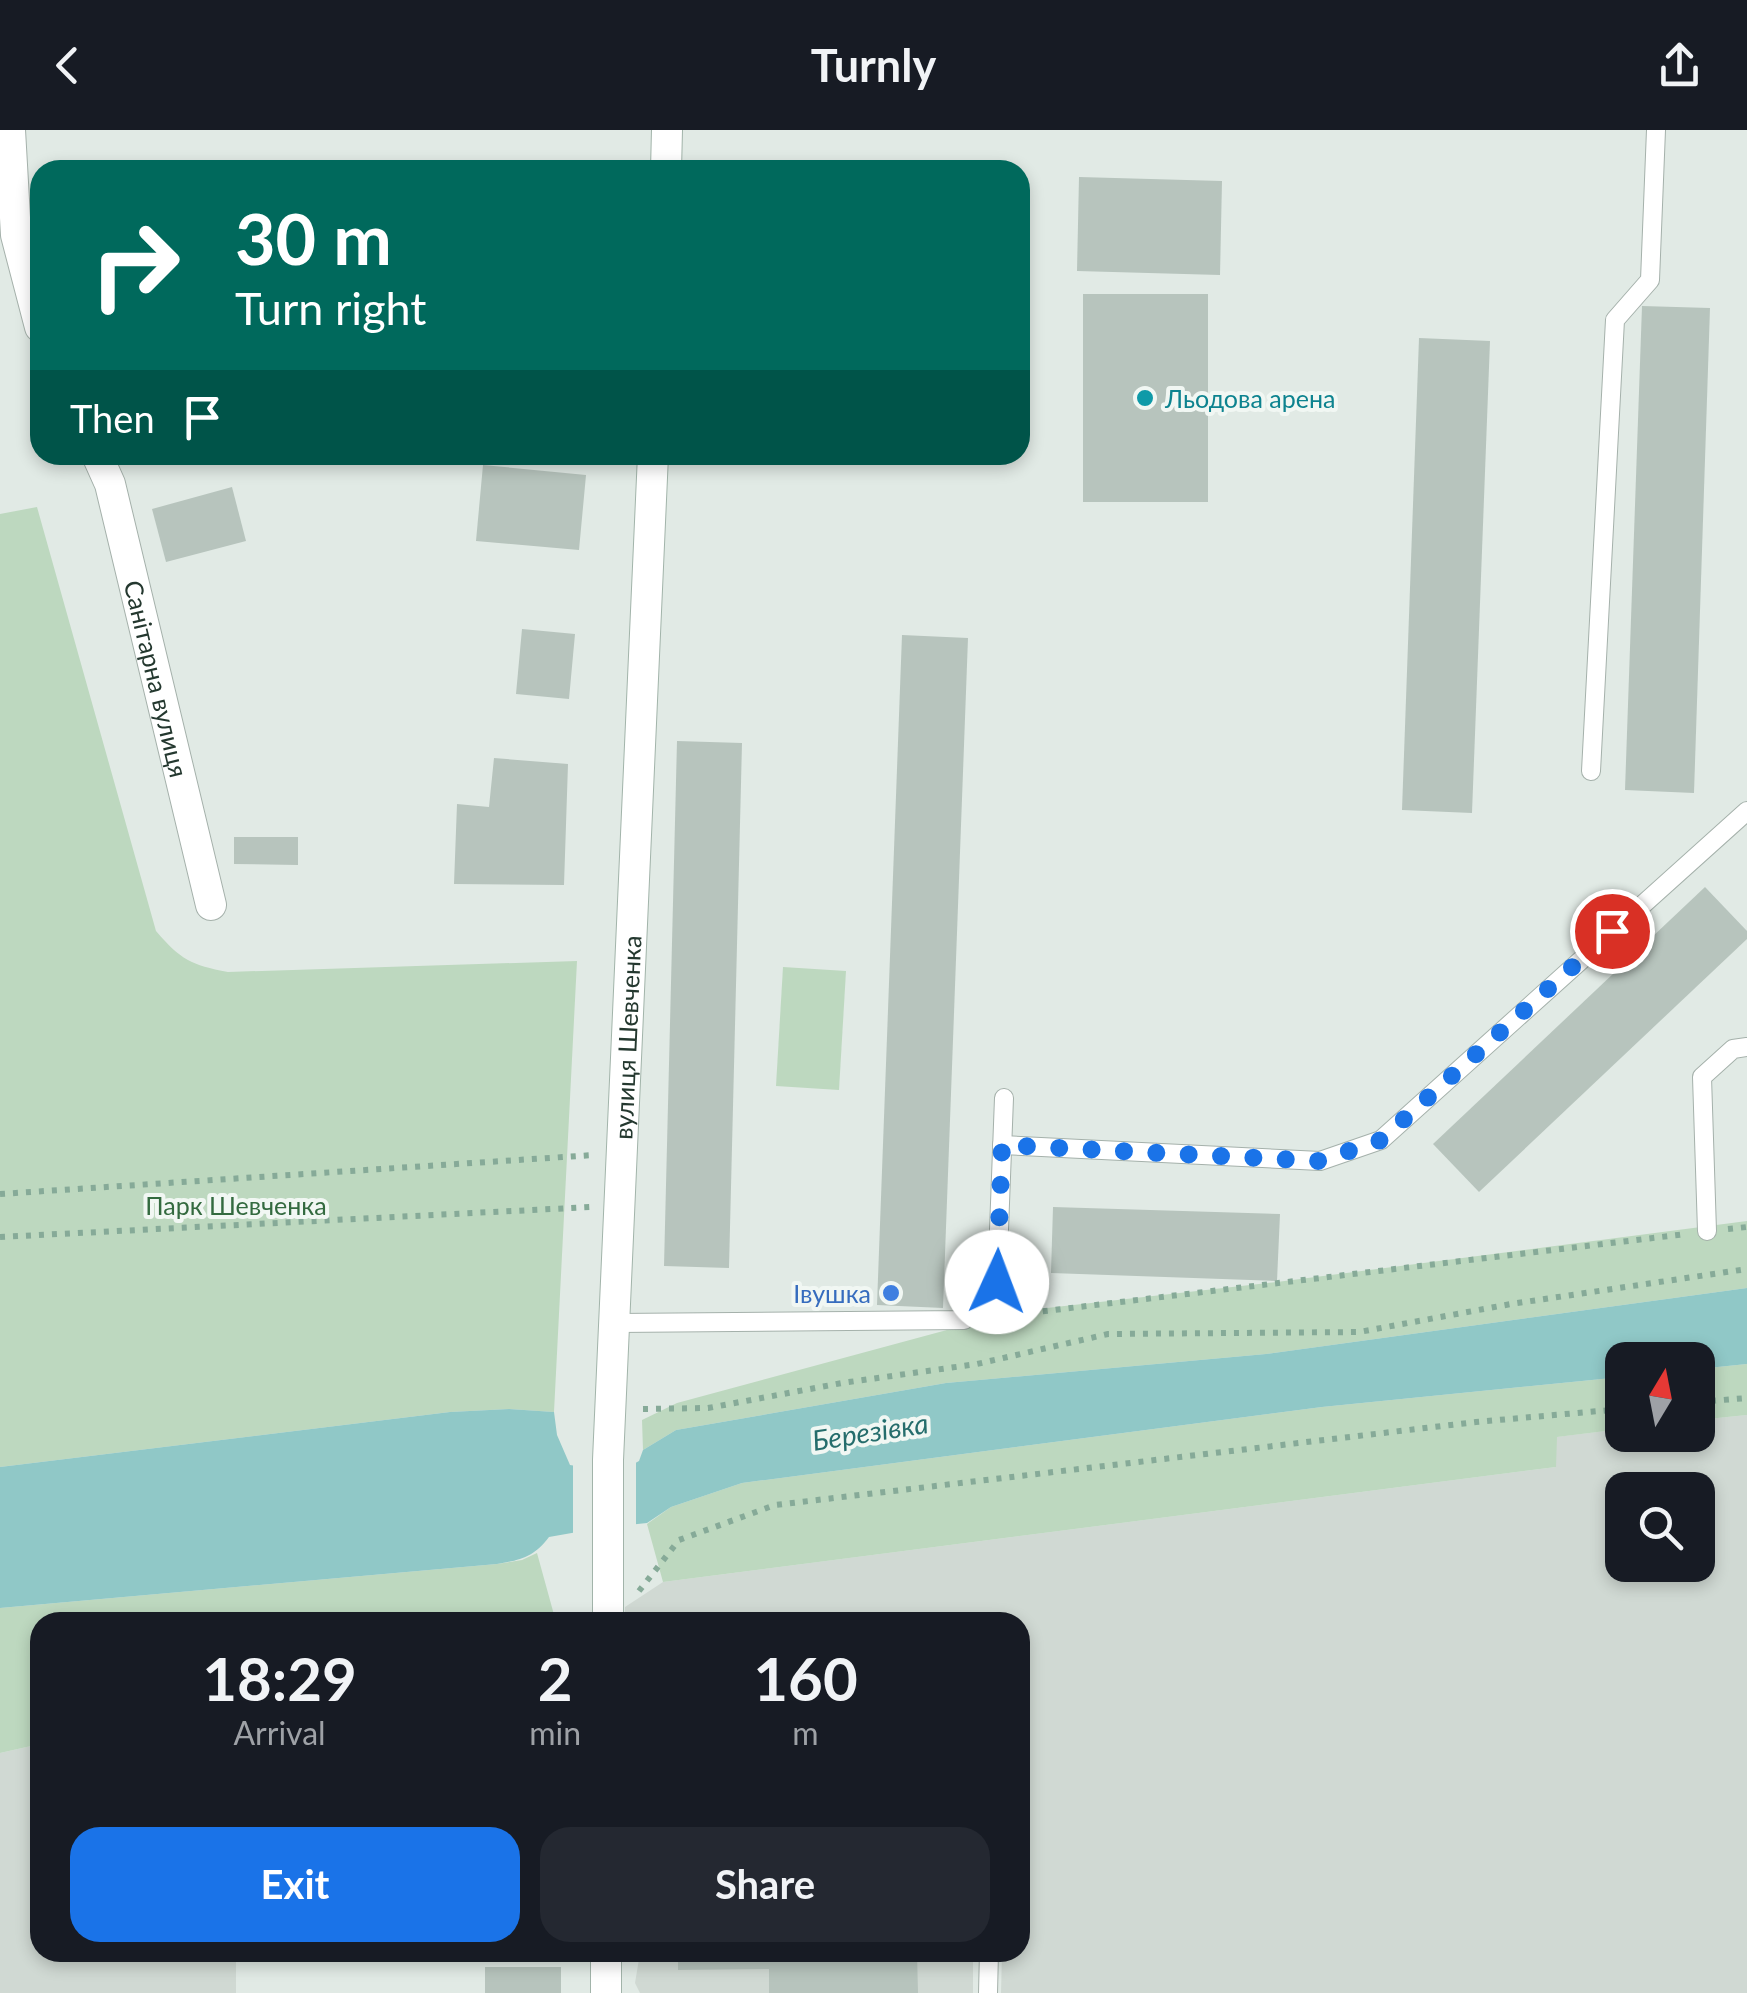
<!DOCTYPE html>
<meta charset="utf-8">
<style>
:root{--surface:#171b24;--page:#242831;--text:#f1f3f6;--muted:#9ea1a6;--accent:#1a73e8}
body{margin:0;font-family:Lato,sans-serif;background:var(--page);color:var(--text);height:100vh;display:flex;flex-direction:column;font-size:38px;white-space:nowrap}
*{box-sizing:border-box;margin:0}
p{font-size:32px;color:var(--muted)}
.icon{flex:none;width:55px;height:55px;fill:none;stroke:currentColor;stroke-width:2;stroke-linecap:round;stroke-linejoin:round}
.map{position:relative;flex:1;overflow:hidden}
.side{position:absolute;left:30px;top:1482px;width:1000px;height:350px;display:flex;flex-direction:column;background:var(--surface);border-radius:30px;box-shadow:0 5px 15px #0003}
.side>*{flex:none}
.hud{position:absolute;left:30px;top:30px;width:1000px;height:305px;border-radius:30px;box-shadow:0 5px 15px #0003;background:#00695c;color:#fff;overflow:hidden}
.needle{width:65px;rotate:10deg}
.tools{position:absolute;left:1605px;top:1212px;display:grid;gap:20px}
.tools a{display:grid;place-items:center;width:110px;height:110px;border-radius:20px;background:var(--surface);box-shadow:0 5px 15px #0003;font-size:50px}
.pin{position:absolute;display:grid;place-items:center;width:85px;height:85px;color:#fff;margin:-42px;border:5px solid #fff;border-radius:50%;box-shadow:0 2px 10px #0007}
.me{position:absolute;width:110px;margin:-55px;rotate:2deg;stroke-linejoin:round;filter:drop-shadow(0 0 8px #0008)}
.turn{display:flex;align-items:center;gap:35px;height:210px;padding:0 40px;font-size:45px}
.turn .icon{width:130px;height:130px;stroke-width:2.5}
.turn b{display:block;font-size:70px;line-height:85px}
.then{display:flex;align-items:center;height:95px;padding:0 40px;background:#0003;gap:20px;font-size:38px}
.eta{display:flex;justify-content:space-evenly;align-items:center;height:170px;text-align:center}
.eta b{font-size:60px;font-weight:700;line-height:70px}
.cta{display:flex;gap:20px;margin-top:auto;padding:20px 40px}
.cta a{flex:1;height:115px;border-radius:30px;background:var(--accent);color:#fff;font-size:40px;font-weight:700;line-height:115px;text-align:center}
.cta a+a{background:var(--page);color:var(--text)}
header{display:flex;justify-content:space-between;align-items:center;height:130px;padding:0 40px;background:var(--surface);font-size:45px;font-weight:700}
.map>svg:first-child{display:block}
.built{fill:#d0d9d3;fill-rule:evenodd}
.green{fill:#bdd8bf}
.water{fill:#90c8c7}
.pier{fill:#e1eae5}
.building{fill:#b7c4bd}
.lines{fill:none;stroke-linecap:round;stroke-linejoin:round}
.service-casing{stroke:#a5b1ab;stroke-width:20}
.minor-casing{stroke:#a5b1ab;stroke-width:32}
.secondary-casing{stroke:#a2b4aa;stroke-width:32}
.path{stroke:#86aa98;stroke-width:6;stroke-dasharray:5 8;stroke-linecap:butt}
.service{stroke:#fff;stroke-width:18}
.minor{stroke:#fff;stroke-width:30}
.secondary{stroke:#fff;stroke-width:30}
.route{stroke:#1a73e8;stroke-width:18;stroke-dasharray:0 32.4}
.culture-dot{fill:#0f9aa8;stroke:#f1f7f3;stroke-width:4}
.shop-dot{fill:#3f7fe0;stroke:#f1f7f3;stroke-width:4}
.labels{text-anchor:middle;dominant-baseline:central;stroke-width:8;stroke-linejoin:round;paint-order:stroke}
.culture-label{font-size:25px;fill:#0d838f;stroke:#f1f7f3;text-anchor:start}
.street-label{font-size:25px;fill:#24382f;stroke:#f1f7f3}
.park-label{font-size:25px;fill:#336a3f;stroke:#f1f7f3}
.shop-label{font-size:25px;fill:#366cbe;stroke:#f1f7f3;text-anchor:end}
.water-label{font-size:28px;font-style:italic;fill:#256d6c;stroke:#f1f7f3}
</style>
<header><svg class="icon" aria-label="back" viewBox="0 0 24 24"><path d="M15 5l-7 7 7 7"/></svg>Turnly<svg class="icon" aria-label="share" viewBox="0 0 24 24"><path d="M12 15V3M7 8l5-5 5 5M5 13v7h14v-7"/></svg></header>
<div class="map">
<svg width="1747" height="1863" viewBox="0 0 1747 1863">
<rect width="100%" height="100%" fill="#e1eae5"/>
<!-- built -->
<g class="built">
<path d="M1747,1285V1863H1001L1002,1823L1020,1822V1492H625V1477L663,1452L1556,1337V1307L1622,1299V1305H1698V1290ZM1622,1360H1698V1435H1622Z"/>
<path d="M40,1614V1822L236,1823V1863H0V1623Z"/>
<path d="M960,1822L973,1831V1863H640L635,1853L640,1823Z"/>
</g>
<!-- green -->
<g class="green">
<path d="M37,377L156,801C181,830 191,835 228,842L577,831L554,1282L509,1279L450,1282L0,1337V384Z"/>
<path d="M783,837L846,841L839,960L776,956Z"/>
<path d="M1747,1091V1158L1266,1224L946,1253L676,1300L643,1320L642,1290L677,1273L958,1197L977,1186L1277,1152Z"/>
<path d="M1747,1234V1285L1698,1290V1239Z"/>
<path d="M1622,1247V1299L1557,1307L1556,1337L663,1452L647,1394L671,1377L742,1353L1322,1277Z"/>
<path d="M537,1423L556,1492H40V1614L0,1623V1478L497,1434L522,1430Z"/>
</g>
<!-- water -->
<path class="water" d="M1747,1158V1234L1698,1239V1230H1622V1247L1322,1277L742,1353L671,1377L647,1393L600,1398L549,1407C534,1427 521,1430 497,1434L0,1478V1337L450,1282L509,1279L554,1282L557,1305L570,1335C594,1339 617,1344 639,1331L643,1320L676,1300L946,1253L1266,1224Z"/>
<!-- pier -->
<path class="pier" d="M573,1330L598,1335L636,1330V1400L573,1408Z"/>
<!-- building -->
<g class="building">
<path d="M1079,47L1222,51L1220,145L1077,141Z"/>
<rect x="1083" y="164" width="125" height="208"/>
<path d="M1642,176L1710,178L1694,663L1625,660Z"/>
<path d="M1419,208L1490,211L1472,683L1402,680Z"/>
<path d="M483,335L586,345L579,420L476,411Z"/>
<path d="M232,357L246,411L166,432L152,379Z"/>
<path d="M522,499L575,504L569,569L516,564Z"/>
<path d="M902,505L968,508L943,1178L877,1175Z"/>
<path d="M677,611L742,613L729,1138L664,1136Z"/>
<path d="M494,628L568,634L564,755L454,754L457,674L489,677Z"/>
<path d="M234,707H298V735L234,734Z"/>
<path d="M1705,757L1747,801V809L1479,1062L1433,1014Z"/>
<path d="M1053,1077L1280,1084L1277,1151L1051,1143Z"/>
<path d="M769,1822H917L918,1863H769V1839L678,1840V1827L770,1826Z"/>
<rect x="485" y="1837" width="76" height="26"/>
</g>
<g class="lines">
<defs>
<g id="service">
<path d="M1591,641L1615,190L1650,150L1656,0"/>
<path d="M1002,1015L1320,1031L1381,1010L1747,681"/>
<path d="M1707,1101L1702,947L1733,919L1747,917"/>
<path d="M617,1193L964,1190L997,1152L1004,968"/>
<path d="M988,1863L989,1822"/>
</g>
<g id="minor">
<path d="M10,0L16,105L40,197"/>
<path id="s1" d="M97,325L110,354L211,775"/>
</g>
<g id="secondary">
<path d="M666,40L667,0"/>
<path id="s2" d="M608,1492V1330L653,325"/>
<path d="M606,1863V1822"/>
</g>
</defs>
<!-- service casing -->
<use href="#service" class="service-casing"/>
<!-- minor casing -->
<use href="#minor" class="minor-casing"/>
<!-- secondary casing -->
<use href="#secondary" class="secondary-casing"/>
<!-- path -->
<g class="path">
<path d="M0,1064L594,1025"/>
<path d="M1728,1099L1747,1097"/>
<path d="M0,1107L591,1077"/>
<path d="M1004,1186L1686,1104"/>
<path d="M1698,1272L1747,1268"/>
<path d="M643,1279L708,1278L842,1253L977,1234L1108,1204L1359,1202L1511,1174L1747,1139"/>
<path d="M639,1461L679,1410L775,1375L1476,1292L1622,1279"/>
</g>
<!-- service -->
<use href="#service" class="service"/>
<!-- minor -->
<use href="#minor" class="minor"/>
<!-- secondary -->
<use href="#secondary" class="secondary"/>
</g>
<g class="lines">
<!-- route -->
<path class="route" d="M997,1152L1002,1015L1320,1031L1381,1010L1612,801"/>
</g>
<!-- markers -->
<circle class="culture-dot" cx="1145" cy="268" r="10"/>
<circle class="shop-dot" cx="891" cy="1163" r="10"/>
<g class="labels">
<!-- culture labels -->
<g class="culture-label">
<text x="1165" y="268">Льодова арена</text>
</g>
<!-- street labels -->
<g class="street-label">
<text stroke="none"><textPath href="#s1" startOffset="232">Санітарна вулиця</textPath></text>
<text stroke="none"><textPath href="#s2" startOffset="585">вулиця Шевченка</textPath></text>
</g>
<!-- park labels -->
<g class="park-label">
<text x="236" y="1075">Парк Шевченка</text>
</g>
<!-- shop labels -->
<g class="shop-label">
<text x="871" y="1163">Івушка</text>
</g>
<!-- water labels -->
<g class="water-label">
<text transform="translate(870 1301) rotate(-9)">Березівка</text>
</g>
</g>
</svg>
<div class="tools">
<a><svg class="needle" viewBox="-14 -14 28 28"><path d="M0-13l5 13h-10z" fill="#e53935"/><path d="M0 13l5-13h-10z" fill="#9ea1a6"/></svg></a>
<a><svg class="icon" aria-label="search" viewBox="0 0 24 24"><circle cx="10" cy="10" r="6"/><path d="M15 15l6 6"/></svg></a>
</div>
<div class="pin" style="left:1612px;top:801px;background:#d93025"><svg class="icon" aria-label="arrive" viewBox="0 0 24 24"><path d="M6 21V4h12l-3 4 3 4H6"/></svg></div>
<svg class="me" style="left:997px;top:1152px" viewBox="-20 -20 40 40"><circle r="19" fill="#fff"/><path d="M0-13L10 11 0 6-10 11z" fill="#1a73e8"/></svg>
<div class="hud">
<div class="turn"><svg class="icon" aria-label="right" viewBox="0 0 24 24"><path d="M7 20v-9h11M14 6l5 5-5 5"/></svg><div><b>30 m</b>Turn right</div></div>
<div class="then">Then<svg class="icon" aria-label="arrive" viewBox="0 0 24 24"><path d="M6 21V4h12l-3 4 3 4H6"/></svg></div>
</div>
<section class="side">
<div class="eta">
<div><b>18:29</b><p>Arrival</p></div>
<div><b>2</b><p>min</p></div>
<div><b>160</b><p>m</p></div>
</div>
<div class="cta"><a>Exit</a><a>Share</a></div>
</section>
</div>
